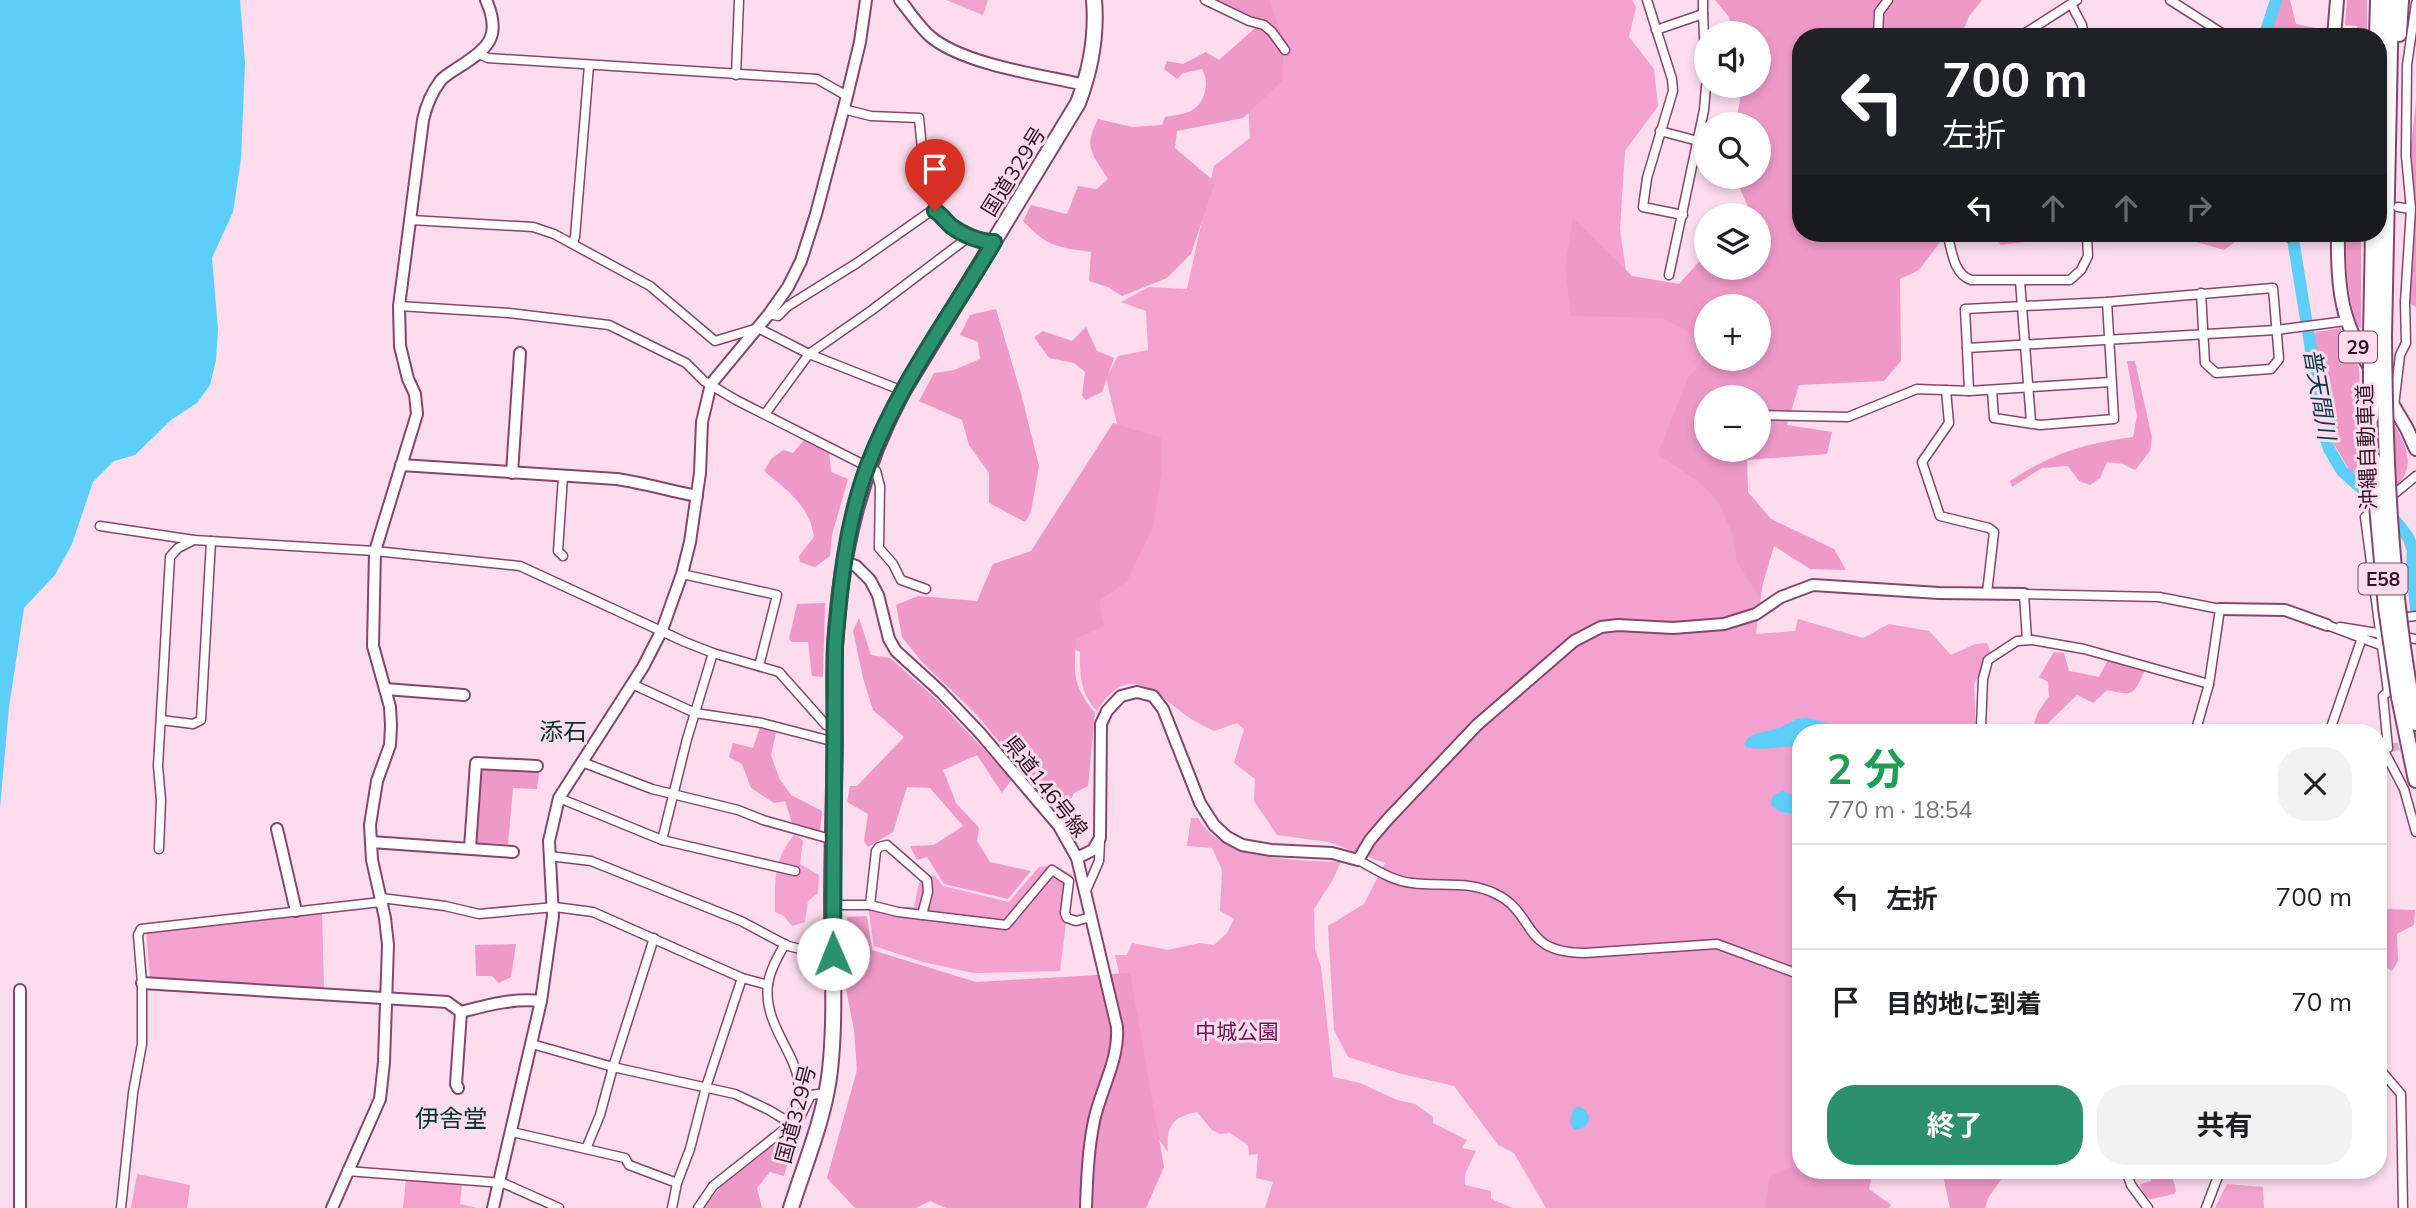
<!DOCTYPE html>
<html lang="ja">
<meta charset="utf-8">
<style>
:root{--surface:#fff;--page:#f2f2f2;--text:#202124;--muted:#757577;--line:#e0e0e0;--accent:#2a906d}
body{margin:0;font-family:Mulish,"Noto Sans JP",sans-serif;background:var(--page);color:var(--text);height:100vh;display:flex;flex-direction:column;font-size:26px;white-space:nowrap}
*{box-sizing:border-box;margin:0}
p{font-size:23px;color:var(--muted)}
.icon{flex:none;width:38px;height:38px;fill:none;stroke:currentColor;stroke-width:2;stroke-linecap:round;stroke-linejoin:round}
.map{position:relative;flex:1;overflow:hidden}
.side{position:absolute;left:1792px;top:724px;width:595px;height:455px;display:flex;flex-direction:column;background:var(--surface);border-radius:28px;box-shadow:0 4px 10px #0003}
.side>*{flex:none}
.hud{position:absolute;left:1792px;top:28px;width:595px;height:214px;border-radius:28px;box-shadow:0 4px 10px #0003;background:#202124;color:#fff;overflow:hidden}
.buttons{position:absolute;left:1694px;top:21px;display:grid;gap:14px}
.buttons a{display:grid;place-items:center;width:77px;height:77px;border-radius:50%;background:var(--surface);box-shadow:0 4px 10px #0003;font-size:35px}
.pin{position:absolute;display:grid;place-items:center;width:60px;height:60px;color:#fff;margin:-72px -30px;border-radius:50% 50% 50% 0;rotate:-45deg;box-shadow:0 0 7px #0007}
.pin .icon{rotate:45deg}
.me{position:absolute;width:77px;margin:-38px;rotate:359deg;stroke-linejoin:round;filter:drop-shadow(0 0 5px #0008)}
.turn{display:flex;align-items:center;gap:24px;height:147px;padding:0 35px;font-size:32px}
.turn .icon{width:91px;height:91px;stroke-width:2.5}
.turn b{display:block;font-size:49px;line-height:60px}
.lanes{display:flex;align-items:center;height:66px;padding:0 35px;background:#0003;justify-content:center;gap:35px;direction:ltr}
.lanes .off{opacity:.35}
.round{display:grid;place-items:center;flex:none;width:74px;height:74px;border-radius:28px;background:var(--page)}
.summary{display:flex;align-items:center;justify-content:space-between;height:119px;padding:0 35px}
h1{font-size:42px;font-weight:700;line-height:52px;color:#1e9e55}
.primary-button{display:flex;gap:14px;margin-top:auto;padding:14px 35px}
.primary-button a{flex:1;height:80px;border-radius:28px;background:var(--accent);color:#fff;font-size:28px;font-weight:700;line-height:80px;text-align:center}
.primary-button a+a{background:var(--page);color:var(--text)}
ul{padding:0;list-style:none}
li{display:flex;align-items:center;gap:21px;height:105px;padding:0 35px;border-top:2px solid var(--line)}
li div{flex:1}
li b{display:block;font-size:26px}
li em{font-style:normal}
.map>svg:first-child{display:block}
.green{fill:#f3a1ce}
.forest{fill:#ef99c9;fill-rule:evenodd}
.water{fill:#5dcef8}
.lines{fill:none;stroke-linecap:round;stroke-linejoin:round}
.river{stroke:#5dcef8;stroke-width:12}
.street-tunnel{stroke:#d3b4c5;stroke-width:8;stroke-dasharray:8 4;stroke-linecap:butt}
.street-casing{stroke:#87456c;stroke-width:11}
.secondary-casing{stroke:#87456c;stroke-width:14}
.primary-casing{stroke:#87456c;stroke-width:16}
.highway-casing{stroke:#87456c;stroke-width:18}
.street{stroke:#fff;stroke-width:8}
.secondary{stroke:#fff;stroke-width:10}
.primary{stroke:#fff;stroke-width:12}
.highway{stroke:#fff;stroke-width:14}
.highway-bridge-casing{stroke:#87456c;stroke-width:18;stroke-linecap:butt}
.highway-bridge{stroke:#fff;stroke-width:14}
.route-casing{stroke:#1b5e47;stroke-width:18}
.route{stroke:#2a906d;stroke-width:12}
.labels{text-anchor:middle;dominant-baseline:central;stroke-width:6;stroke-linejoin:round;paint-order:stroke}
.shield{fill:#fcdced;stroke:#6c5060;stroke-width:2}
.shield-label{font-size:19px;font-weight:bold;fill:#2f1424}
.street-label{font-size:21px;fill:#2f1424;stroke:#fcdced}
.park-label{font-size:21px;fill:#730e52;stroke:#fcdced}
.water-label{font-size:23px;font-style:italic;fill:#053b4c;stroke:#fcdced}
.quarter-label{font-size:24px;fill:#023525;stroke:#fcdced}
</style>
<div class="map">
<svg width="2416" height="1208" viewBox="0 0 2416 1208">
<rect width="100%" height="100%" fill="#fcdced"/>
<!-- green -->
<g class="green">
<path d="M946,0H988L983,15Z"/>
<path d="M1235,0H1632L1636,7L1629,37L1654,69L1658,106L1625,151L1620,229L1627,279L1706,326V359L1686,451L1765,567L1756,634L1795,631L1798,619L1863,638L1889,624L1929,631L1951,655L1975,644L1987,643L1991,653L1974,684L1976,733H1801V1171H1874L1770,1208H1546L1514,1153L1498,1145L1454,1086L1398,1073L1348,1057L1334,1030L1328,926L1364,904L1385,863L1329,842L1277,835L1254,801L1255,779L1234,763L1244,729L1237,723L1214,731C1204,726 1193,721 1184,714C1152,689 1127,663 1097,711C1080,692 1080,676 1080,652L1057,641L1118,428L1106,378L1118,356L1148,350L1146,311L1121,302L1149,287L1187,289L1214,166L1250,138L1248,105L1276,49L1245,6Z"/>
<path d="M1191,818H1198C1222,862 1299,860 1341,862L1332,881L1314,909L1315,949L1321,967L1333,1077L1360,1083L1397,1100L1415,1104L1433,1117V1123L1467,1140L1462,1148L1476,1151L1465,1174V1185L1491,1191V1199L1513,1208H1265L1273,1182L1256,1178L1258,1154L1249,1155L1248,1145L1230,1133L1220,1134L1212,1130L1197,1112C1171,1117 1166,1127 1168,1152L1157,1137L1115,955H1127L1132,943L1168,950L1200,943L1214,945L1227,933L1234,919L1220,911L1222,870L1212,848L1187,846Z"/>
<path d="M795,834L803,841L800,864L819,875L818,893L808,901L805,922L792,926L784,916L775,912C775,879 773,860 795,834Z"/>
<path d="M1054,865L1072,875L1060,971L974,973L923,962L874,946L868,907H914L919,883L934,875L943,886L1009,902L1039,867Z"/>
<path d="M322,913L324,988L150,977L146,932Z"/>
<path d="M137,1174L190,1185L187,1208H131Z"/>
<path d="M406,1179L462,1184L460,1204L477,1208H403Z"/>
<path d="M2227,1184L2263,1187L2264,1208H2215Z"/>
</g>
<!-- forest -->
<g class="forest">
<path d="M1217,0H1269L1284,41L1282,81L1243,118L1177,131L1175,148L1215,182L1191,254L1167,278L1122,296L1108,287L1089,281L1091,252C1057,247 1047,247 1023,221L1031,205L1067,214L1078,186L1097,189L1108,179C1092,153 1083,148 1098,119L1132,127L1162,125L1165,117C1184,114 1200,113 1205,91C1207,83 1206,77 1202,69L1183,73L1177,79L1164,69L1167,61L1183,64L1206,52L1219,60L1255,28L1256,18Z"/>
<path d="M1715,0H1982L1969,16L1961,37H1801V233H1937L1940,242L1919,270L1900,279L1901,361L1884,381L1799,385L1787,425L1832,432L1827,454L1747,460L1748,492L1771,519L1834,549L1846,570L1810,569L1774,546L1759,597L1737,562L1732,533L1720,505L1703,485L1658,454L1688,378L1706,358L1759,359V306H1706V341L1662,318L1571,316L1565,268L1573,218L1632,276L1679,284L1706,254V268H1759V215H1741L1748,207L1735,177H1759V124H1735L1743,86H1759V33H1733L1729,17ZM1706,397H1759V450H1706Z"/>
<path d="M2281,0H2290L2296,24L2326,30V37L2298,31L2268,37Z"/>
<path d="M2347,0H2367V37H2358L2357,26L2345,25Z"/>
<path d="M2416,101V307L2409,303L2415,208L2410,154Z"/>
<path d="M1992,233H2098L2001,245Z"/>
<path d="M2166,233H2247L2224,250Z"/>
<path d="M2346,233H2361V328L2358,327C2347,297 2346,265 2346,233Z"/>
<path d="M996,309L1022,397L1039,466L1031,512L1025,522L989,503V473L969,445L962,420L919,401L934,373L954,370L980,359L978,342L960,335L970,315Z"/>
<path d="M1086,327L1097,351L1114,358L1102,392L1086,400L1082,396L1085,372L1074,363L1049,358L1034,337L1043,331L1072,341Z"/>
<path d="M2340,328L2359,368L2364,479L2350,471L2328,434L2312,333Z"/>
<path d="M2127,361H2135L2152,438L2150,451L2135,470L2123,464L2107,462L2100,478L2090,485L2079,481L2068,466L2042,468L2012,487L2010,481C2053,453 2083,444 2133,437L2137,416Z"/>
<path d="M1113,423L1161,438L1162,472L1153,527L1127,581L1099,601L1104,626L1076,639C1074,675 1072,684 1095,713L1088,786L1074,793L1062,817L976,714L922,662L902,637L896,605L918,596L977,601L993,564L1031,551Z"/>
<path d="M2392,424H2394C2406,447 2416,464 2398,485L2394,482Z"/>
<path d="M805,439L829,450L831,472L848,479L832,535L830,556L815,567L800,562L799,556L814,537C810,506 787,490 764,471L771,459L783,450L793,453Z"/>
<path d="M825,603L823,677L812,676L808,642H792L789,639L797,604Z"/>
<path d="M859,618L871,655L890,658L934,697L1012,779L1002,793L977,755L943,770L956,803L979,828L977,841L990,862L1031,871L1008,899L944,884L927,857L917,860L910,846L934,845L963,826L930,788L907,787L893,832L868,847L864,841L868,814L847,802L850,786H857L904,737L873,710L863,678L853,631Z"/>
<path d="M2054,652L2064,653L2069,671L2099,677L2109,658L2145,670C2133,696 2134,696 2107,690L2093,703L2077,695L2038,733H2028L2032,730L2038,712L2049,696L2048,682L2039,677Z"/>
<path d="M760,727L776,733L771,755L779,778L791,795L822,811L820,831L792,823L785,801L774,803L751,788L742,764L729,757L733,743L753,748Z"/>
<path d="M480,768L539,773L537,789L513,788L508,844L476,843Z"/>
<path d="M2378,881L2387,909L2415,910L2414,925L2397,934L2398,961L2392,971L2378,961Z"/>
<path d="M867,916L872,950L976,982L1130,973L1164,1167L1146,1208H946L930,1201L916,1208H855L827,1178L857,1070L854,1030L846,989L847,917Z"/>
<path d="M516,944L511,977L499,983L492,976H476L475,945Z"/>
<path d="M797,1132L780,1154L787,1165L784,1176L770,1172L757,1188L762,1208H705C725,1174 763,1151 797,1132Z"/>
<path d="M1792,1167L1822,1174L1830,1171H1876L1872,1175L1869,1189L1891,1205L1889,1208H1765L1770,1177Z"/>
<path d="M1942,1171H2007L1988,1198L1985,1208H1950Z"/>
<path d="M2171,1171L2176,1191L2174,1194L2151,1199L2145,1196L2140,1184L2151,1181L2152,1177Z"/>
</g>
<!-- water -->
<g class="water">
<path d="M0,0H240L245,63L241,159L233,212L212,258L218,329L216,360L210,385L197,403L171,420L135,455L114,461L93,482L72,544L55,575L24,608L9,707L0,808Z"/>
<path d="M1807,718C1823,721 1839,726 1853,733H1801V746C1782,746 1765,751 1746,747L1744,744L1748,738L1755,734L1779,728L1797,719Z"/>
<path d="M1783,791L1801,798V815L1781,812L1772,806L1771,801L1773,796Z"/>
<path d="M1578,1106C1594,1113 1592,1128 1574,1130L1570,1122L1573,1110Z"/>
</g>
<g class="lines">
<!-- river -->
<g class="river">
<path d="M2264,37L2276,0"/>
<path d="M2292,233L2325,436L2329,449L2342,471L2390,514L2408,537L2413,550L2412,569L2416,609"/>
</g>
<!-- street-tunnel -->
<path class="street-tunnel" d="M2391,748L2416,742"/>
<defs>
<g id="street">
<path d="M1205,0L1249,21L1264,25L1272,32L1285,50"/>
<path d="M1647,0L1672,79L1673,91L1647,178L1643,207L1683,215"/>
<path d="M2170,0L2228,37"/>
<path d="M2071,4L2082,25L2084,37"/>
<path d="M1703,14L1706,79"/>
<path d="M1656,30L1703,14V0"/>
<path d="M1878,37L1879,12L1888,0"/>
<path d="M2019,37L2077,0"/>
<path d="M479,54L488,58L817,79L847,96"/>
<path d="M736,75L739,0"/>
<path d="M843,109L871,116L919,118L922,149L935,211"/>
<path d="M1660,131L1698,141"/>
<path d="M2398,207L2411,209"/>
<path d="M411,220L533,227L554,234L650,286L715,341L758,328L809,354L903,391"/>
<path d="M1947,233C1952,250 1953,274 1971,280H2070L2081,270L2088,256L2087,237L2083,233"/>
<path d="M2282,233L2288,237"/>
<path d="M573,242L575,237L589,65"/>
<path d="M1669,275L1704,110L1706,86"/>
<path d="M2020,281L2031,422"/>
<path d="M399,306L509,313L609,325L686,363L704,381L736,400L876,471L880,486L879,548L893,564L901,580L926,589"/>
<path d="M769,314L778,316L788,306L857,263L931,211H937C952,227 971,241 994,242"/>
<path d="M1967,348L1965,309L2107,302L2273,288L2279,359L2271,369L2216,373L2205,363L2201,293"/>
<path d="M1946,390L1949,423L1922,462L1940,516L1989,528L1994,532L1987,593"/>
<path d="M1992,390L1994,418L2040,425L2114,419L2107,302"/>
<path d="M1969,391L2111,382"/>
<path d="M2394,406L2400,355L2406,343L2405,302L2411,209L2406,156L2407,65L2416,3"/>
<path d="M765,414L809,354L872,310L970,236"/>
<path d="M1759,415L1848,417L1917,389L1969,391L1967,348L2276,330L2346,321"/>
<path d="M563,476L558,551L563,556"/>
<path d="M2388,499L2416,476"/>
<path d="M2378,507L2365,517L2388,692L2383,696L2388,748"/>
<path d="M100,526L194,540L375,551L520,566L685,642L713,653L779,672L826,725L835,728"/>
<path d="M682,574L777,595L759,666"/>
<path d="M2398,618L2416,616"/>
<path d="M2327,625L2383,646"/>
<path d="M2340,627L2383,634"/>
<path d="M2399,636L2416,639"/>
<path d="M2027,640L2024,594L2159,597L2220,609L2209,684L2195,733"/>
<path d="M632,684L695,713L762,723L835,742"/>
<path d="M161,720L193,724L201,720L211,541"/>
<path d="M1978,733L1981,727L1983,679L1988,660L2017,641L2032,640L2084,649L2209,684"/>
<path d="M2329,733L2364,632"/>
<path d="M2383,749L2404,789L2416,832"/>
<path d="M582,762L652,789L738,810L763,820L834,840"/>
<path d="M559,798L662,840L795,871"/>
<path d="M662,840L687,739L713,653"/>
<path d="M159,849L161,800L158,766L170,557L178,548L194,540"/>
<path d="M549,856L591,861L741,921L788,946L817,953L833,954"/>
<path d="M1358,860C1375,869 1392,881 1412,883C1440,887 1469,880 1496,894C1537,914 1520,953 1585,953L1717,944L1801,975"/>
<path d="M1085,893L1099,861L1100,841"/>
<path d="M381,898L445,906L479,914L555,907L593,912L742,978L768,985"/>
<path d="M832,905H870L898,912L1006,925L1052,870L1069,881L1065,913L1067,918L1076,921L1091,917"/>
<path d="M870,905L876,851L879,847L887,845L927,880L928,892L922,915"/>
<path d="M785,944C778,956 770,970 768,984C761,1039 825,1070 786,1121"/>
<path d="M532,1044L613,1067L735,1094L769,1110L792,1124"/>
<path d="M2378,1067L2401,1094L2403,1208"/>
<path d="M512,1132L625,1158L629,1165L677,1183"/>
<path d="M586,1149L600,1115L613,1067L654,938"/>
<path d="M347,1171L503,1183L559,1208"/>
<path d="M2126,1171L2131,1185L2148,1208"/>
<path d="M121,1208L133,1093L142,1044V983L138,935L141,929L381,902"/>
<path d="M672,1208L677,1183L690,1149L706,1087L742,978"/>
<path d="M698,1208L713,1186L800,1117L811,1095L826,1093"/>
<path d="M2206,1208L2220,1171"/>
</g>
<g id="secondary">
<path d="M900,0C910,12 919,27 931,37C965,65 1042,75 1085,85"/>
<path d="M401,465L617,479C644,483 670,491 697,496"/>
<path d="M512,473L520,353"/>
<path d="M844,562L856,566L870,580L878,595L889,639L896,651L941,692L980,733L1059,826L1077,858L1117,1027C1119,1061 1101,1088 1094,1121C1088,1150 1087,1179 1086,1208"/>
<path d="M2220,609L2285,610L2327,625"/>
<path d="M385,689L464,695"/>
<path d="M277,829L296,911"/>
<path d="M371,842L513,852"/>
<path d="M470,848L476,763L537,766"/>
<path d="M1077,858L1093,850L1100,838L1101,724L1107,711L1121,696L1137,692L1153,696L1163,709L1200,803L1214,825L1227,837L1242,845L1271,850L1332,853L1358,860L1370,840L1387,820L1477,725L1574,641L1601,627L1618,625L1673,628L1724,624L1756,614L1781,597L1813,585L1939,593L2024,594"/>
<path d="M142,983L447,1002L461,1012C488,1005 513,998 541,1001"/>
<path d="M458,1088L456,1084L461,1012"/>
<path d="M20,1208V990"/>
<path d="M332,1208L380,1099L384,1062L388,945L385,918L372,860L370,825L377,781L390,745L391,725L390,707L373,646L375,551L417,414L415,394L408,379L400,346L399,306L423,120C426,106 432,92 441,80C446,75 453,71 459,67C489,48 502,36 486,0"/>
<path d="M493,1208L541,1001L553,916L549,841L559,798L643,667L662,630L682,574L690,542L700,473L702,422L711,384L769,314L788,287L801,261L816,214L847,96L860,42L866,0"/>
</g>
<g id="primary">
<path d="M2334,37L2337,0"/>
<path d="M2338,233C2337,290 2341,323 2373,372"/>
<path d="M2384,390L2407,429L2416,449"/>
</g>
<g id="highway">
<path d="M2399,34L2401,0"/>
<path d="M2377,37L2378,0"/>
<path d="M2371,336L2373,233"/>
<path d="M2384,336L2391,0"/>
<path d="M2371,417L2373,459"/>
<path d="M2399,697L2416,780"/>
<path d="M2411,698L2416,723"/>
<path d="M791,1208C805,1163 825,1117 830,1070C836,1015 832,961 832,906C832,851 834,796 835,741C835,709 833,677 835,645C841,552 859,473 903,391L1078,103C1091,69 1097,36 1094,0"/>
</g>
</defs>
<!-- street casing -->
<use href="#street" class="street-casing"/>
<!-- secondary casing -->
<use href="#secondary" class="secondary-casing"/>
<!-- primary casing -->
<use href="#primary" class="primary-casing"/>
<!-- highway casing -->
<use href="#highway" class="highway-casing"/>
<!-- street -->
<use href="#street" class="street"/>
<!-- secondary -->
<use href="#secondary" class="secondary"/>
<!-- primary -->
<use href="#primary" class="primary"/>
<!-- highway -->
<use href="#highway" class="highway"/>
<defs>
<g id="highway-bridge">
<path d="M2371,336V417"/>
<path d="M2384,336C2385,457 2390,579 2411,698"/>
<path d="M2373,459L2386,608L2399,697"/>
</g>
</defs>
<!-- highway-bridge casing -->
<use href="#highway-bridge" class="highway-bridge-casing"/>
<!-- highway-bridge -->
<use href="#highway-bridge" class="highway-bridge"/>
</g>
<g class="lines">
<defs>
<path id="route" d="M833,954L835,647C840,586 846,523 868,465C898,385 951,315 994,242C980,242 963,235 951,226C945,221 941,214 935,211"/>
</defs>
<!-- route casing -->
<use href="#route" class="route-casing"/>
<!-- route -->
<use href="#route" class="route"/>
</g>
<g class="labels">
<!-- shield labels -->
<g class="shield">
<rect x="2339" y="331.5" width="38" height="31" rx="5"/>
<rect x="2358.5" y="563.5" width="49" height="31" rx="5"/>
</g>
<g class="shield-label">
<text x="2358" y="347">29</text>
<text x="2383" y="579">E58</text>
</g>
<!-- street labels -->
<g class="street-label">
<text transform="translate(1013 171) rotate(-58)">国道329号</text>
<text transform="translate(2366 447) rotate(-92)">沖縄自動車道</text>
<text transform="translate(1046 786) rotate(52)">県道146号線</text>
<text transform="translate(795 1114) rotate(-75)">国道329号</text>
</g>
<!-- park labels -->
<g class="park-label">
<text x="1237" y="1031">中城公園</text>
</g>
<!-- water labels -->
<g class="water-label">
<text transform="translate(2320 394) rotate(80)">普天間川</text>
</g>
<!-- quarter labels -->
<g class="quarter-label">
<text x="563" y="731">添石</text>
<text x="451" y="1118">伊舎堂</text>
</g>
</g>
</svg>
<div class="buttons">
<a><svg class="icon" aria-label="sound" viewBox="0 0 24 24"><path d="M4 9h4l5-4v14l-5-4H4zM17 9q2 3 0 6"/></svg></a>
<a><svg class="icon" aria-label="search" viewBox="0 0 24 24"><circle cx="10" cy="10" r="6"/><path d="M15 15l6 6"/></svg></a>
<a><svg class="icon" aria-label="layers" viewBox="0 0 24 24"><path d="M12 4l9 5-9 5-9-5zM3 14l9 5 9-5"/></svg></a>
<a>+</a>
<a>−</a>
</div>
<div class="pin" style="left:935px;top:211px;background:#d93025"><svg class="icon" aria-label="arrive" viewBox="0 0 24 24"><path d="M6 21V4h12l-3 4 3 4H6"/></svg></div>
<svg class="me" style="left:833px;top:954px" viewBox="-20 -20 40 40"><circle r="19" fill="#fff"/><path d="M0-13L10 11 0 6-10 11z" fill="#2a906d"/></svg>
<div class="hud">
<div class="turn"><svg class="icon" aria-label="left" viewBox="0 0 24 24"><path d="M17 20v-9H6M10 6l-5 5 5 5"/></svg><div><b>700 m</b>左折</div></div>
<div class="lanes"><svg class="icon" aria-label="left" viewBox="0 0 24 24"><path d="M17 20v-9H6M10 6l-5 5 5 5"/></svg><svg class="icon off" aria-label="ahead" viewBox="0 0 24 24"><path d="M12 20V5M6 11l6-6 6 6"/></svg><svg class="icon off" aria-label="ahead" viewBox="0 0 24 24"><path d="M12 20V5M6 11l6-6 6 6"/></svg><svg class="icon off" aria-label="right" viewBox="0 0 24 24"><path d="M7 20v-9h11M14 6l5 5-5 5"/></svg></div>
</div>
<section class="side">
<div class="summary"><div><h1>2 分</h1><p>770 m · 18:54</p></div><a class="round"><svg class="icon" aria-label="close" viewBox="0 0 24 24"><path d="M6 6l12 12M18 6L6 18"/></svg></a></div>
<ul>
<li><svg class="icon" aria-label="left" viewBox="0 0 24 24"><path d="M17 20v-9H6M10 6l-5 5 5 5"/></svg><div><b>左折</b></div><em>700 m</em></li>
<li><svg class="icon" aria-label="arrive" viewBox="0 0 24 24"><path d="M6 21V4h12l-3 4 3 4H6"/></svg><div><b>目的地に到着</b></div><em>70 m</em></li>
</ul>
<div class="primary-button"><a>終了</a><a>共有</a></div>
</section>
</div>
